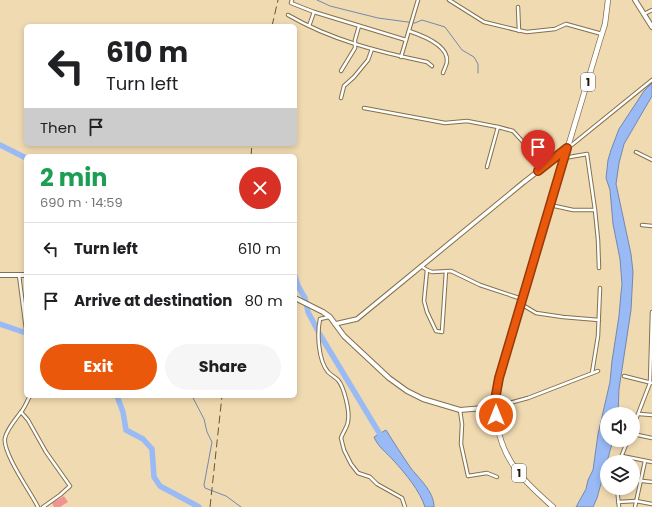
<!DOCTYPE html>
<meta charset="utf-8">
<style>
:root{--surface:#fff;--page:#f6f6f6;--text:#202124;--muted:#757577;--line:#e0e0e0;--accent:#ea580c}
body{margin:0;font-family:Poppins,sans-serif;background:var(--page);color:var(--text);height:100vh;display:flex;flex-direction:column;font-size:15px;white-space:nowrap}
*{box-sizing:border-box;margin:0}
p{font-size:13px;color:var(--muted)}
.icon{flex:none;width:22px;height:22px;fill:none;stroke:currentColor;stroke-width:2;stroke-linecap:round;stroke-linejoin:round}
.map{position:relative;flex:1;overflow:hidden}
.drawer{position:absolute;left:24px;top:154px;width:273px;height:244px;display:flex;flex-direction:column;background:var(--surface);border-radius:6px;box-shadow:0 2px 6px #0003}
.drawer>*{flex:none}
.hud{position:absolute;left:24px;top:24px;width:273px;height:122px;border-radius:6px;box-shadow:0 2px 6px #0003;background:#fff;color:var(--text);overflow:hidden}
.tools{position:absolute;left:600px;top:407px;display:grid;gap:8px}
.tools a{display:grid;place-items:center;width:40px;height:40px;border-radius:50%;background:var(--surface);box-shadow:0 2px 6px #0003;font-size:20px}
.pin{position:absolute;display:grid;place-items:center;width:34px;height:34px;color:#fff;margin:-41px -17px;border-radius:50% 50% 50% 0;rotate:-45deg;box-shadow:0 0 4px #0007}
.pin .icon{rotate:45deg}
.me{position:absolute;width:44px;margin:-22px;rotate:0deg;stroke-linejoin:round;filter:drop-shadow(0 0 3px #0008)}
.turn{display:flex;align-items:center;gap:14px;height:84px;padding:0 16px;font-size:18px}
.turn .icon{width:52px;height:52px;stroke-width:2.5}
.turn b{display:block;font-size:28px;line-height:34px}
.then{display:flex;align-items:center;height:38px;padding:0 16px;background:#0003;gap:8px;font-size:15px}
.round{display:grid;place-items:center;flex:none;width:42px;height:42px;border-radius:21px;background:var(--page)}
.head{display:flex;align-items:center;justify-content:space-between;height:68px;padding:0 16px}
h1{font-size:24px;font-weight:700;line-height:30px;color:#1e9e55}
.button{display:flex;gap:8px;margin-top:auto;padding:8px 16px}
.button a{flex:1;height:46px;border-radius:24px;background:var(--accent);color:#fff;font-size:16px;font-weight:700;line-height:46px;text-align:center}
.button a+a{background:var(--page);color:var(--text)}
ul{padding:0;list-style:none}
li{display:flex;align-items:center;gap:12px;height:52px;padding:0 16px;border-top:1px solid var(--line)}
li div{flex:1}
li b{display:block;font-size:15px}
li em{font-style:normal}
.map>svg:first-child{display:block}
.green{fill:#f19491}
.water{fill:#99baf5;stroke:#7488ae}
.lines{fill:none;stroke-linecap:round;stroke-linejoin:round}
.stream{stroke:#7488ae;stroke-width:1}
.river{stroke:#99baf5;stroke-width:5.5}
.minor-casing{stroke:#83704b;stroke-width:4.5}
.tertiary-casing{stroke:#83704b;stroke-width:5.5}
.secondary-casing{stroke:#83704b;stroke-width:6}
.primary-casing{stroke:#83704b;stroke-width:6}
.trunk-casing{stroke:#83704b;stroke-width:6}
.minor{stroke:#fff;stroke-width:2.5}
.tertiary{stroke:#fff;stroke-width:3.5}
.secondary{stroke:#fff;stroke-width:4}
.primary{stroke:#fff;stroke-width:4}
.trunk{stroke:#fff;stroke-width:4.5}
.rail{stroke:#61553e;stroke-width:1;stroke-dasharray:8 4;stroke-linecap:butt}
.route-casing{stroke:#983908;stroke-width:10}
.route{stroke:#ea580c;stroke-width:7}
.labels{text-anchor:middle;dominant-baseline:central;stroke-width:3.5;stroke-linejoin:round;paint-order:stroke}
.shield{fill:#fefefe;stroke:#605b51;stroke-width:1}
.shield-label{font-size:11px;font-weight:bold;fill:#1d1507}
</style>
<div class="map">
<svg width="652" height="507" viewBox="0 0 652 507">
<rect width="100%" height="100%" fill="#f0dab2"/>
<!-- green -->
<path class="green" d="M64,496L68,502L60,507H54L52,503Z"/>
<!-- water -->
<g class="water">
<path d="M652,83V96L624,144L619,163L616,184L631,254L633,272L631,310L619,389L618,414H607V440H613L597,498L593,507H576L586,489L588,480L593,470L598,434L610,382L612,361L619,316L621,293L622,284L620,259L613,224L610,190L606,178L608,160L611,150L619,129L644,91Z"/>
<path d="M386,430C394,443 402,455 410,467C419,479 434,491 434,507H425C420,491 405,473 394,461C387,453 378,447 374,437Z"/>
</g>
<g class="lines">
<!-- stream -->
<g class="stream">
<path d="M317,0L330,6L378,18L415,23L422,20L445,27L462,50L474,57L478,64V73"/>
<path d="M192,396L204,419L207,432L212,442L204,485L205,488L226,496L241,507"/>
</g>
<!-- river -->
<g class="river">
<path d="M0,145L26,158"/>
<path d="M295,276L298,286L305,298L308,312L319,333L384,441"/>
<path d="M0,324L26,333"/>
<path d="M117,396L123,412L126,430L143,439L152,449L154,477L160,486L199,507"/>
</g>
<defs>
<g id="minor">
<path d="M292,0L291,3L314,12L406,40"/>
<path d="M449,0L484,22L517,30L527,32L555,29L566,24L602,34"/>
<path d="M518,7L519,31"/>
<path d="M644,14L652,10"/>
<path d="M288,15C331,40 379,52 427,62L432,66"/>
<path d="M309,26L314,12"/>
<path d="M409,31C421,35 448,45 447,61C447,65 444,69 443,73"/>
<path d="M401,57L418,0"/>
<path d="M341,71L355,48V40L359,26"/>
<path d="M341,98L344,86L354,77L368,60L372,49"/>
<path d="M364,108L445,123L467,121L498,127L513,131L524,143L556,157"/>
<path d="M568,148L652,80"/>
<path d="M636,152L652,160"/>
<path d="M564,158L587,154L595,210L598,240L599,268"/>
<path d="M487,167L498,127"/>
<path d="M550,205L573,210H595"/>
<path d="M642,225L652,226"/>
<path d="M421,266L427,270L424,301L427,312L436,331L442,332L446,271"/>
<path d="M427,270L432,272L451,271L480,285L522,299"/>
<path d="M19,275L26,329"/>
<path d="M521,304L536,313L563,317L599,320"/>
<path d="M329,317L320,319C317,333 318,360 328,372C331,375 335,377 338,380C344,387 350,411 348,421C348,426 343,432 341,438L344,450L351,464L358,473L370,477L377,484L402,498L405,507"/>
<path d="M592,373L598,336L600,288"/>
<path d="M624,376L652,383"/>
<path d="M30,396C27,401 25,407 21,412C15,420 7,429 5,438C2,452 31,493 38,507"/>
<path d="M495,407L528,398L598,371"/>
<path d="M460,410L462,424L461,444L468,476L487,473L497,477"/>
<path d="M21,412L28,420L46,452L70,486L60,495L43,507"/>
<path d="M639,414L652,415"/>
<path d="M633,427L650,383L652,312"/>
<path d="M633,434L652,438"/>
<path d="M622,456L652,462"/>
<path d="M619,462L628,440"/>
<path d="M633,480L652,482"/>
<path d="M617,488L619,507"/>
<path d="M618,502L636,501L652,504"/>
<path d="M635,507L645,461"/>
</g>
<path id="tertiary" d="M335,324L357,319L524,182L567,149"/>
<g id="secondary">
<path d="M0,275H26"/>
<path d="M295,298L323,312L330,317L344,336L389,378L407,391L423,399L460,410L495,407"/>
</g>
<path id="primary" d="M635,0L652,27"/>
<path id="trunk" d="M553,507C541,496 528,485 518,472C495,443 491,406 501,370L600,40L605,24L608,0"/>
</defs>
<!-- minor casing -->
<use href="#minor" class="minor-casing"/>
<!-- tertiary casing -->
<use href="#tertiary" class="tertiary-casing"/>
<!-- secondary casing -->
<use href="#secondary" class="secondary-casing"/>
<!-- primary casing -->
<use href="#primary" class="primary-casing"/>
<!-- trunk casing -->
<use href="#trunk" class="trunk-casing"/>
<!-- minor -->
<use href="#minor" class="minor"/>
<!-- tertiary -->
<use href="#tertiary" class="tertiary"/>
<!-- secondary -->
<use href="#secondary" class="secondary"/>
<!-- primary -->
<use href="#primary" class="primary"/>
<!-- trunk -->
<use href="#trunk" class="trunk"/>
<!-- rail -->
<g class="rail">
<path d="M272,26L278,0"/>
<path d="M251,156L252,144"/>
<path d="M210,507L222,396"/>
</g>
</g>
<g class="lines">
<defs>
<path id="route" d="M496,415L495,400L499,378L567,148L538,171"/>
</defs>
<!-- route casing -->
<use href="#route" class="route-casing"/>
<!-- route -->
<use href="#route" class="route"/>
</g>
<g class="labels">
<!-- shield labels -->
<g class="shield">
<rect x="581" y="73" width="14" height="18" rx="3"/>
<rect x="512" y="464" width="14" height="18" rx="3"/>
</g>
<g class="shield-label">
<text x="588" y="82">1</text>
<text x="519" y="473">1</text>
</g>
</g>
</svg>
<div class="tools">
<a><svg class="icon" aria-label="sound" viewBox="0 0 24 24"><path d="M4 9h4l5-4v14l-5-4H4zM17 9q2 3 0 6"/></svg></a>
<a><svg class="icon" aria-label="layers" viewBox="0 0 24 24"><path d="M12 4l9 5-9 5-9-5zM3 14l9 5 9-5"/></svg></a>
</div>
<div class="pin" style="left:538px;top:171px;background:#d93025"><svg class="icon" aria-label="arrive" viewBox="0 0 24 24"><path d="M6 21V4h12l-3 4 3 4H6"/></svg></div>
<svg class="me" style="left:496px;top:415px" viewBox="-20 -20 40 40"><circle r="17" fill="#ea580c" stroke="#fff" stroke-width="3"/><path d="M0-11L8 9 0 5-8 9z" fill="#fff"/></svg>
<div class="hud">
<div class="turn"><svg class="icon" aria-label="left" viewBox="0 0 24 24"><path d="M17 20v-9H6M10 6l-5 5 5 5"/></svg><div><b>610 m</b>Turn left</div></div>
<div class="then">Then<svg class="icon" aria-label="arrive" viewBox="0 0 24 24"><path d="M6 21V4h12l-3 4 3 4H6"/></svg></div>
</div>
<section class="drawer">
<div class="head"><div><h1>2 min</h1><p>690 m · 14:59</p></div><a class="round" style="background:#d93025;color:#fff"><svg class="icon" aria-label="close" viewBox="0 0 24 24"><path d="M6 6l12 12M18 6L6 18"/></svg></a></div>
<ul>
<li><svg class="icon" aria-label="left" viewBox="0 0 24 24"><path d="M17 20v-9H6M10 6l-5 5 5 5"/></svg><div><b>Turn left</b></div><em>610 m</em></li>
<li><svg class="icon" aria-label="arrive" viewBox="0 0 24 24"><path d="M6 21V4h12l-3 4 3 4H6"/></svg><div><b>Arrive at destination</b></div><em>80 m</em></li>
</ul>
<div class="button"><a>Exit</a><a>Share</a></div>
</section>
</div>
